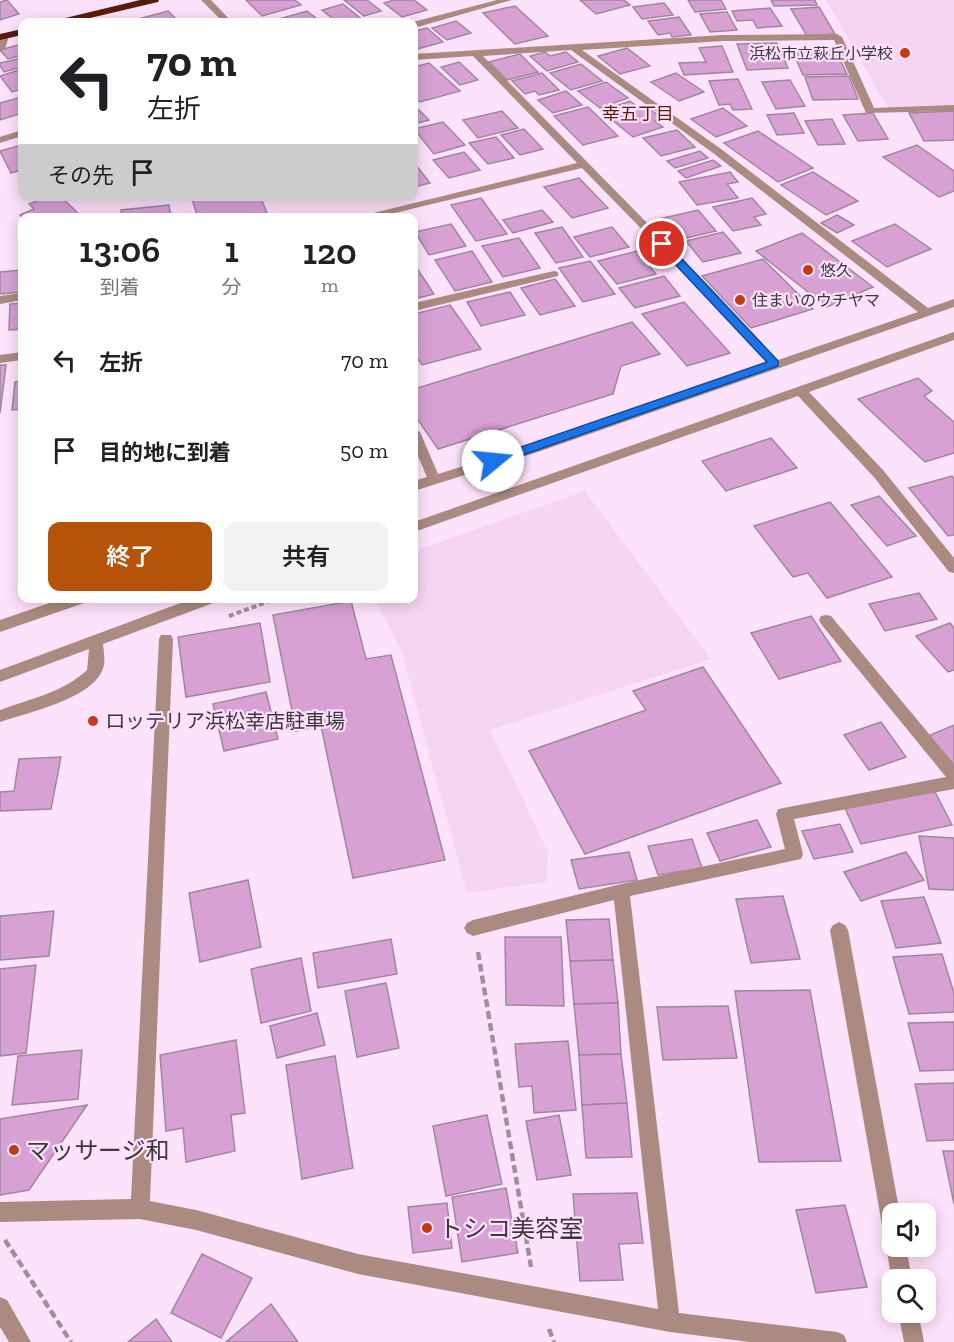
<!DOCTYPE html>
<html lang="ja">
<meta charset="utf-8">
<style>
:root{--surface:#fff;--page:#f2f2f2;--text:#202124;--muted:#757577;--accent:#b45309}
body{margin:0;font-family:"Zilla Slab","Noto Sans JP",serif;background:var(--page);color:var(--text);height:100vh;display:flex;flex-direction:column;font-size:22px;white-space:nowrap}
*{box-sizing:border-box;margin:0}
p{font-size:20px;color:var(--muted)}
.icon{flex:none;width:33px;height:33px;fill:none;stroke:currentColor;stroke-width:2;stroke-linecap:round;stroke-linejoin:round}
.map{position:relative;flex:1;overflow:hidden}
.panel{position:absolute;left:18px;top:213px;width:400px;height:390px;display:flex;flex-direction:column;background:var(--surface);border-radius:12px;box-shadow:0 3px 15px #0003}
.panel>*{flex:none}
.guide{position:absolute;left:18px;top:18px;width:400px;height:183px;border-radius:12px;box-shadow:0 3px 15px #0003;background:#fff;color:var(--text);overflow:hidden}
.buttons{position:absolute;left:882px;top:1203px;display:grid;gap:12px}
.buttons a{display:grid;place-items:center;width:54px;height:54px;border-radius:12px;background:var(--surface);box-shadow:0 3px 15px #0003;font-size:30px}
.pin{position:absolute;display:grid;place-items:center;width:51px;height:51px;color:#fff;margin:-26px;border:3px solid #fff;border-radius:50%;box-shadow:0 2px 6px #0007}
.me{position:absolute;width:66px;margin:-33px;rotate:73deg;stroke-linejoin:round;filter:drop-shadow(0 0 4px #0008)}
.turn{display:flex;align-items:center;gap:21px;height:126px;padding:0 30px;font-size:27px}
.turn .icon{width:78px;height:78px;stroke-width:2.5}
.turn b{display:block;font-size:42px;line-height:51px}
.then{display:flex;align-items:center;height:57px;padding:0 30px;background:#0003;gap:12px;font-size:22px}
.eta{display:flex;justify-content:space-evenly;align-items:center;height:102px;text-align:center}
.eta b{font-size:36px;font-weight:600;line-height:42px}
.cta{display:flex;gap:12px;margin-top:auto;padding:12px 30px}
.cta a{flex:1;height:69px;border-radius:12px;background:var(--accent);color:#fff;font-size:24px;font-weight:600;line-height:69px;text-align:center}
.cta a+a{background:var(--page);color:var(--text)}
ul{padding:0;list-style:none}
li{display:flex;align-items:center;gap:18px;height:90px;padding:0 30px}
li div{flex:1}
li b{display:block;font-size:22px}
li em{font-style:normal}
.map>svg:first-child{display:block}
.built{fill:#f6d5f4}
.building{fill:#d7a1d4;stroke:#a0879e;stroke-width:1.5}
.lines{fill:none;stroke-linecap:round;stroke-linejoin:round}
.path-far1{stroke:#a08e9f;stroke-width:4;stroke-dasharray:5 3;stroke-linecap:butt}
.path{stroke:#a08e9f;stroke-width:4.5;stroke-dasharray:8 4;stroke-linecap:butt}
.minor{fill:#aa8a81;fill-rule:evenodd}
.highway{fill:#581c0c;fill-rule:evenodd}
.route{fill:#1a73e8;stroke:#114b97;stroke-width:1.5}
.poi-dot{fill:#c43b15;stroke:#fde2fb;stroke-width:2}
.labels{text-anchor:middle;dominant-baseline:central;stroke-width:4.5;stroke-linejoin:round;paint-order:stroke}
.far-poi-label{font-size:16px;fill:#3f353f;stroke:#fde2fb;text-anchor:start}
.far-neighbourhood-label{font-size:18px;fill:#5e1c0b;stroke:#fde2fb}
.poi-label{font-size:20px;fill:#3f353f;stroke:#fde2fb;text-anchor:start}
.near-poi-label{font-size:24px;fill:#3f353f;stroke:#fde2fb;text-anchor:start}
</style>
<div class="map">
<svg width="954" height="1342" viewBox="0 0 954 1342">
<rect width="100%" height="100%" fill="#fde2fb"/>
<!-- built -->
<g class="built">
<path d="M826,0H954V106L888,108Z"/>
<path d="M585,491L711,659L490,730L548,852L547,882L467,893L402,653L375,599L414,598V551Z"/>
</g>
<!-- building -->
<g class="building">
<path d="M7,0L19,14L0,20V2Z"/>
<path d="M246,0H295L301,5L262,16Z"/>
<path d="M344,0H367L381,11L364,16Z"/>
<path d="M394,0H414L427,10L402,17L384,3Z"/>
<path d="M580,0H624L630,5L596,14Z"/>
<path d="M688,0H721L726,9L695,12Z"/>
<path d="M771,0H815L817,5L774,6Z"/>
<path d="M664,3L673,15L642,19L633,7Z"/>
<path d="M343,4L365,22H337L322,10Z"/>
<path d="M515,6L548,36L515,44L483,13Z"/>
<path d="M819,7L835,34L807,36L791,9Z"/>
<path d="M770,8L782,26L757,28L753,20L737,21L732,11Z"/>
<path d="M168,11L179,22H137L135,20Z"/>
<path d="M307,11L321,22H283L279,19Z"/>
<path d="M727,12L737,30L710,32L700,14Z"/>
<path d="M679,17L691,35L672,37L670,33L658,35L648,21Z"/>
<path d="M456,21L471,33L447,40L432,28Z"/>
<path d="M427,28L443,42L414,50V31Z"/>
<path d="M777,43L788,68L747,70L737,44Z"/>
<path d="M22,44V55L8,59L0,50Z"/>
<path d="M722,46L733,72L684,75L679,63L706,62L699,48Z"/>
<path d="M627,48L650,66L620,74L598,56Z"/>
<path d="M835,49L847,74L803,75L792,50Z"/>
<path d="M545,52L550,56L566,52L578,62L547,71L530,56Z"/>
<path d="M520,54L538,72L507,80L489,62Z"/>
<path d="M22,58V67L4,72L0,66V63Z"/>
<path d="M459,62L478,80L460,85L441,67Z"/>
<path d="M429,63L460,91L420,102L414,96V67Z"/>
<path d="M581,64L602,81L571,90L550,73Z"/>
<path d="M22,69V89L12,92L0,76Z"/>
<path d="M542,73L559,90L539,95L535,91L525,94L512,81Z"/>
<path d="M676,73L704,92L679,101L651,82Z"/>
<path d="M849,76L858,99L813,100L805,77Z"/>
<path d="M738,79L752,109L733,110L730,104L719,105L709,81Z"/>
<path d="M790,80L805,106L776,109L762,82Z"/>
<path d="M606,82L628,98L600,108L578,91Z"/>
<path d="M566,91L582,105L553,113L538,100Z"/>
<path d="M22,97V113L0,120V103Z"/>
<path d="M630,101L638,107L644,105L663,119L655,121L663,127L633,137L601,111Z"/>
<path d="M414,105L429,120L414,124Z"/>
<path d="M588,107L618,136L583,145L554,116Z"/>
<path d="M723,108L747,126L716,137L691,119Z"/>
<path d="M502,111L518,128L478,138L463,120Z"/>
<path d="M954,111V140L924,141L909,113Z"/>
<path d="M794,113L804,133L777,135L767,115Z"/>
<path d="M873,113L888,139L858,141L843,115Z"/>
<path d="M832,119L845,144L818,145L805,121Z"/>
<path d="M443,122L465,145L434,154L414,129Z"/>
<path d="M524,129L543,149L520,155L501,135Z"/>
<path d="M677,130L695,147L661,156L643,138Z"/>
<path d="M758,131L813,168L778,182L724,143Z"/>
<path d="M496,137L514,158L488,164L469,143Z"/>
<path d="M22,145V170L11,173L0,151Z"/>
<path d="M917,145L954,171V191L939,197L883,157Z"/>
<path d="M700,151L708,158L675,168L667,161Z"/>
<path d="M464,152L480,170L449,178L433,160Z"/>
<path d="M713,160L721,166L686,178L678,171Z"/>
<path d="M414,165H416L430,183L414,187Z"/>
<path d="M730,172L738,182L727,184L738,198L697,205L679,182Z"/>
<path d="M813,172L858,201L826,215L781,185Z"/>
<path d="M579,178L608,208L572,218L544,187Z"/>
<path d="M49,196H60L83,218H23L20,215L34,209L29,204Z"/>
<path d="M191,196H260L269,218H198Z"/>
<path d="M481,198L507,234L476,241L451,205Z"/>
<path d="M752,198L766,214L754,217L761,225L733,231L713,207Z"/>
<path d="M169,205L171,218H122L121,210Z"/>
<path d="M542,210L553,222L513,233L503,220Z"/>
<path d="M698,210L716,231L678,240L659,219Z"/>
<path d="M837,215L854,225L837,233L821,223Z"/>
<path d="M451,224L466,246L429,255L415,232Z"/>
<path d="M895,224L931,249L887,267L852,241Z"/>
<path d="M562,227L583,257L556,263L535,233Z"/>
<path d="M612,227L629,247L590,257L574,237Z"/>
<path d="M723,232L741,253L703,262L686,241Z"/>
<path d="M802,233L873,287L827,307L756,251Z"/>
<path d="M519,238L540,268L503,277L482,246Z"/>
<path d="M472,251L492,282L455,291L435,260Z"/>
<path d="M637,251L656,274L617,284L598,261Z"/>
<path d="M763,259L813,309L751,328L702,276Z"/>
<path d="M590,261L615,294L583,302L559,268Z"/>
<path d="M414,264L434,294L414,299Z"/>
<path d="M22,270V292L0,294V272Z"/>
<path d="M664,276L680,296L635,308L619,288Z"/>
<path d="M555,279L575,306L540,315L521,288Z"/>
<path d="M510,292L525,315L481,326L467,302Z"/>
<path d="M684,302L730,353L687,366L642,314Z"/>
<path d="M22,303V329L9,330L10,304Z"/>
<path d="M450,305L481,349L422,365L414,353V314Z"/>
<path d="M632,322L660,354L621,366L613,394L438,449L414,414V389Z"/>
<path d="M0,365H6L0,413Z"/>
<path d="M918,378L932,391L924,396L954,422V453L925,462L858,399Z"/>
<path d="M22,381V409L12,410L15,382Z"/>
<path d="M771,438L797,468L726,491L702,461Z"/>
<path d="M952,476L954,479V535L948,536L909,488Z"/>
<path d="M879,496L916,536L887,546L851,505Z"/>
<path d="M830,502L892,577L827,598L808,573L793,577L754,526Z"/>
<path d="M919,593L937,619L885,631L869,604Z"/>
<path d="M351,601L366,659L391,655L445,860L353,878L321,726L296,731L273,615Z"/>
<path d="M811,616L841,661L779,679L751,633Z"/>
<path d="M260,623L270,682L186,697L178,637Z"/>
<path d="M950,623L954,628V670L948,672L916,636Z"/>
<path d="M703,667L781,783L585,854L529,751L646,710L633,691Z"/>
<path d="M266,692L278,739L224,751L213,704Z"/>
<path d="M881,722L906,757L869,770L844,735Z"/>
<path d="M954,725V767L928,736Z"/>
<path d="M61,757L51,809L0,811V792L14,791L19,759Z"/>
<path d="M934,790L952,825L861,844L845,808Z"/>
<path d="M757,820L771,847L720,861L707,833Z"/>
<path d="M840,824L853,852L814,859L802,831Z"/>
<path d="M919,836L954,838V890L929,889Z"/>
<path d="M692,839L702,868L658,875L648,846Z"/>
<path d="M629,852L637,880L579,889L571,860Z"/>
<path d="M906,852L924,880L861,901L844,872Z"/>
<path d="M248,880L261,947L200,962L189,893Z"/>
<path d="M783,896L800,959L751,963L736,899Z"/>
<path d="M924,897L941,943L896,948L881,901Z"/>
<path d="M54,911L49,956L0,960V916Z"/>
<path d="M609,919L613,960L570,961L566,920Z"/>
<path d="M505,937H561L564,1006L506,1005Z"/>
<path d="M391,939L397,974L318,988L313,953Z"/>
<path d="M942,954L954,993V1012L909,1014L893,957Z"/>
<path d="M301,958L311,1011L261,1023L251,969Z"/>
<path d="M613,960L618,1003L574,1004L570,961Z"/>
<path d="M36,965L26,1053L0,1056V969Z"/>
<path d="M386,983L399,1048L357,1057L345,991Z"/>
<path d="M810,990L841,1161L759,1162L735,991Z"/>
<path d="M618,1003L621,1054L579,1055L574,1004Z"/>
<path d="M728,1006L737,1058L663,1060L657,1007Z"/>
<path d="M317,1013L325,1045L277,1058L270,1026Z"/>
<path d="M954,1022V1070L920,1071L908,1023Z"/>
<path d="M236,1040L245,1113L231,1115L235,1151L186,1162L183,1128L166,1131L160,1055Z"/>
<path d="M568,1041L576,1110L534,1113L532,1086L519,1087L515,1044Z"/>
<path d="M82,1050L78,1099L12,1105L18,1056Z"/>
<path d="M621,1054L627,1103L582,1105L579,1055Z"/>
<path d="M335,1056L353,1168L302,1179L286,1065Z"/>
<path d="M954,1083V1140L927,1141L915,1084Z"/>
<path d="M627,1103L632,1157L586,1158L582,1105Z"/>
<path d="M87,1105L29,1190L0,1195V1119Z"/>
<path d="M487,1115L502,1184L446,1196L433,1126Z"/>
<path d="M559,1115L571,1175L537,1180L526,1121Z"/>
<path d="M943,1151H954V1204Z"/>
<path d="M506,1188L518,1253L462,1262L452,1197Z"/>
<path d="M637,1193L643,1243L619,1244L623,1280L580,1281L573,1194Z"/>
<path d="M447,1203L452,1248L413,1253L408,1207Z"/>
<path d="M845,1205L867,1287L816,1293L796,1210Z"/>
<path d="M202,1254L252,1278L221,1338L171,1313Z"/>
<path d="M271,1304L298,1342H226Z"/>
<path d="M156,1319L172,1342H128Z"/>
</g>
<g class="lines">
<!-- path-far1 -->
<path class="path-far1" d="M229,616L278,598"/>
<!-- path -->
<g class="path">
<path d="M478,952L531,1267"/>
<path d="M5,1240L71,1342"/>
<path d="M549,1329L554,1342"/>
</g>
<!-- minor -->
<g class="minor">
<path d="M201,0H211L232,22H223Z"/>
<path d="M497,0H512L414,28L413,22Z"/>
<path d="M4,33L9,36L5,49L0,52V35Z"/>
<path d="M837,34L842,37L874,108L954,105V111L866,113L834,40L723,41L582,50L721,149L928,308L954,299V307L538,452L414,491V481L427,477L414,447V428L420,432L438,474L528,446L767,363L705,294L582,168L374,218H353L577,163L473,56L414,60V54L723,35ZM571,50L713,153L918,312L778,360L713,290L483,56Z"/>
<path d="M22,130V136L0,143V137Z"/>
<path d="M554,271L558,272V276L414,311V303Z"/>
<path d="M22,293V300L0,304V296Z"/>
<path d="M954,332V340L809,392L883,470L954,558V573L949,572L873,476L798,396L414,532V522Z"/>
<path d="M22,352V360L0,363V355Z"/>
<path d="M64,598H89L87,602L0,632V620Z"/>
<path d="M194,598H218L216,602L103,644C104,653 106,663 102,671C90,699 27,713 0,722V710C30,699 64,692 87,670L89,649L0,682V670Z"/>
<path d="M826,615L831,616L954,764V789L794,819L803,854L801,859L630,896L679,1313L837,1332L844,1335L847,1342H750L670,1332L358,1274L196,1230L140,1219L0,1222V1202L131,1199L159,639L161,635H171L173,639L150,1201L196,1210L358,1254L658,1309L614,900L473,936L467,933L464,928L467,923L473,920L621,884L785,849L776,814L778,809L946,777L821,624L819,620L821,616Z"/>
<path d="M839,922L845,925L848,930L900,1214H892V1235L885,1232L882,1225L830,930L833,925Z"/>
<path d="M892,1237V1246H906L912,1280H892V1282L886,1246L889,1239Z"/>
<path d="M0,1297L7,1300L31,1342H9L0,1327Z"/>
<path d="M898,1312H918L924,1342H904Z"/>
</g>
<!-- highway -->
<g class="highway">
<path d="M140,0H159L158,2L73,22H55L57,20Z"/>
<path d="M22,29V35L0,40V34Z"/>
</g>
</g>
<!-- route -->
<path class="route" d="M658,242H666L778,361V366L497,464H489V458L767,362L658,246Z"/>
<!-- markers -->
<g class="poi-dot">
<circle cx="905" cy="53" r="6"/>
<circle cx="808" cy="270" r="6"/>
<circle cx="740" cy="300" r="6"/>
<circle cx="93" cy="721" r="6"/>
<circle cx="14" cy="1150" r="6"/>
<circle cx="427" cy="1228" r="6"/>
</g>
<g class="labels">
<!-- far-poi labels -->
<g class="far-poi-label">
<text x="893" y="53" text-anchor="end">浜松市立萩丘小学校</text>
<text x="820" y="270">悠久</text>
<text x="752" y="300">住まいのウチヤマ</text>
</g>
<!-- far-neighbourhood labels -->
<g class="far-neighbourhood-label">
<text x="638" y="114">幸五丁目</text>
</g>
<!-- poi labels -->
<g class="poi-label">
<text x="105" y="721">ロッテリア浜松幸店駐車場</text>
</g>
<!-- near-poi labels -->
<g class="near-poi-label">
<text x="26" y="1150">マッサージ和</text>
<text x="439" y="1228">トシコ美容室</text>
</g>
</g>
</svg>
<div class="buttons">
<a><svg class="icon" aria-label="sound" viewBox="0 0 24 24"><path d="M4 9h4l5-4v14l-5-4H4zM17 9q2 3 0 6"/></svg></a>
<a><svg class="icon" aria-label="search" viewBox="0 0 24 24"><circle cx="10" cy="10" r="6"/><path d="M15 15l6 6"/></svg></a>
</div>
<div class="pin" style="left:662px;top:244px;background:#d93025"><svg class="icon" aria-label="arrive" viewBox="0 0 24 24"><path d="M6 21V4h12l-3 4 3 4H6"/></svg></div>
<svg class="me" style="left:493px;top:461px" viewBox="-20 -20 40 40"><circle r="19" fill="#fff"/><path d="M0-13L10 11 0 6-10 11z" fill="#1a73e8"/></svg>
<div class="guide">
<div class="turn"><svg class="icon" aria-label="left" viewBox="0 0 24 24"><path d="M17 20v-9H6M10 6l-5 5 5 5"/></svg><div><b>70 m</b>左折</div></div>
<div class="then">その先<svg class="icon" aria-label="arrive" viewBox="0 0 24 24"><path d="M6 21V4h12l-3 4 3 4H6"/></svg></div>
</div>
<section class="panel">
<div class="eta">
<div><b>13:06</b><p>到着</p></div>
<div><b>1</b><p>分</p></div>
<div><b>120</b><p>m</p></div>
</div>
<ul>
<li><svg class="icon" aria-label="left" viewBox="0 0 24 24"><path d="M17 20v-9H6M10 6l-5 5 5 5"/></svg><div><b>左折</b></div><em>70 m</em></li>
<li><svg class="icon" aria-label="arrive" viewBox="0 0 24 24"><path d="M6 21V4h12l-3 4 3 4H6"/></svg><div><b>目的地に到着</b></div><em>50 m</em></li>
</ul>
<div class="cta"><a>終了</a><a>共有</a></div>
</section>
</div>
